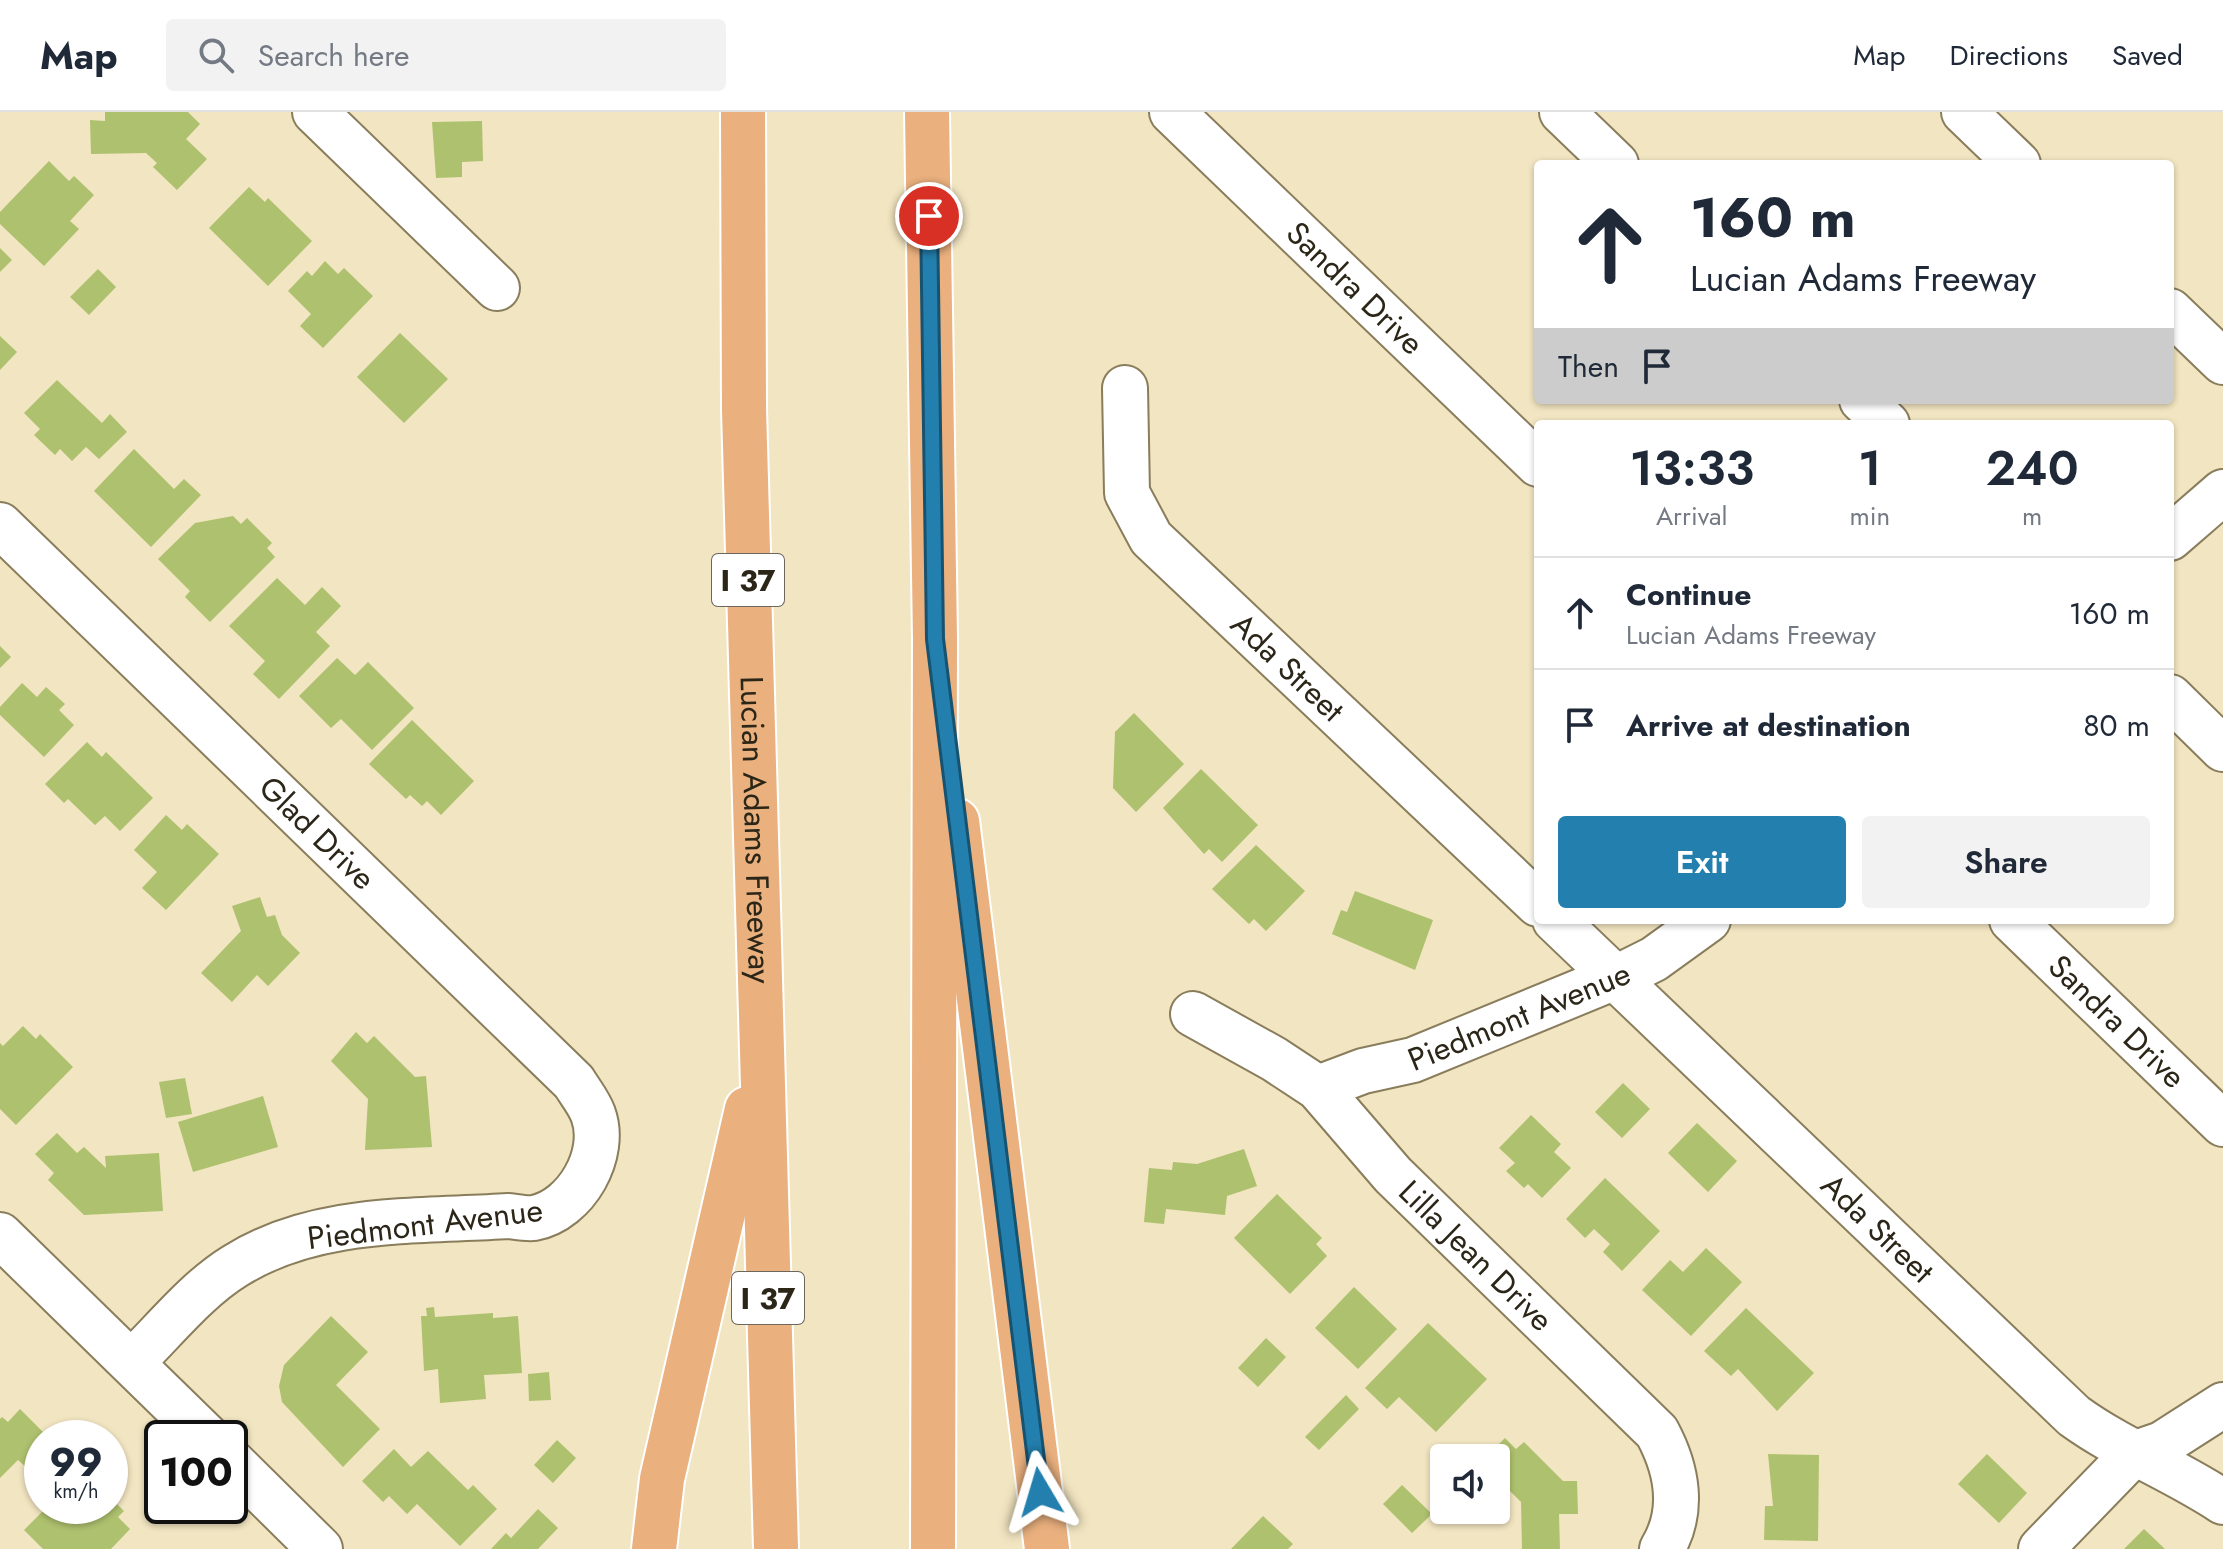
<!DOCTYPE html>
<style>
:root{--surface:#fff;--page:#f2f2f3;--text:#1f2937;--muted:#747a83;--line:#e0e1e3;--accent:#237fad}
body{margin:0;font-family:Jost,sans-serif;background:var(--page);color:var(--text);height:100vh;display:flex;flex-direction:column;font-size:30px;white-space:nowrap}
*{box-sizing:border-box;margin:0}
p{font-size:26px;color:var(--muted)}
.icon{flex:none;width:44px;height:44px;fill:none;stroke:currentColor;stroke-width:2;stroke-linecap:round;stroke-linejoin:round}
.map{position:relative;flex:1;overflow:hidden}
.details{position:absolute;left:1534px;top:308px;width:640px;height:504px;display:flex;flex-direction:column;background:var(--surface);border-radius:8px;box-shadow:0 2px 6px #0004}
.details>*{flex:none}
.hud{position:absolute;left:1534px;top:48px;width:640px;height:244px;border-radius:8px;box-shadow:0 2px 6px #0004;background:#fff;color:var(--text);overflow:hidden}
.tools{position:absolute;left:1430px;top:1332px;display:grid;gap:16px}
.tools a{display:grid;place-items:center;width:80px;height:80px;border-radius:8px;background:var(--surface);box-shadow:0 2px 6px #0004;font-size:40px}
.speed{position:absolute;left:24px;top:1308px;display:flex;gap:16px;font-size:40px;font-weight:700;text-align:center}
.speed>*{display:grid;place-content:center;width:104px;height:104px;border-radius:50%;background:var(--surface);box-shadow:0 2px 6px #0004;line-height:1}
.speed small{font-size:20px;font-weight:400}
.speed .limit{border:4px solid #111;border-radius:12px;background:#fff;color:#111}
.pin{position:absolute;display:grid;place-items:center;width:68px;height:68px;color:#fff;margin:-34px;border:4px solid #fff;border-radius:50%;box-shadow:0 2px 8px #0007}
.me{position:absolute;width:88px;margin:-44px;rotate:353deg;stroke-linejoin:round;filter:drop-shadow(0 0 6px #0008)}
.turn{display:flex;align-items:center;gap:28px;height:168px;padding:0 24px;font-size:36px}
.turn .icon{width:104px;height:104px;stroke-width:2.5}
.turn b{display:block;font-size:56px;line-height:68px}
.then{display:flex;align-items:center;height:76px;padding:0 24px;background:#0003;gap:16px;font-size:30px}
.eta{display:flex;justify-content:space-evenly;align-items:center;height:136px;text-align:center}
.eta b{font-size:48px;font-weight:600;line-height:56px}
.action{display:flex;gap:16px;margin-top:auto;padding:16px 24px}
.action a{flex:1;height:92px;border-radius:8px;background:var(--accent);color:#fff;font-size:32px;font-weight:600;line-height:92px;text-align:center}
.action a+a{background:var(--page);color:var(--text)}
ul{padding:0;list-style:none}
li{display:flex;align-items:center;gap:24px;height:112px;padding:0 24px;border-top:2px solid var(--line)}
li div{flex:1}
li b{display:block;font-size:30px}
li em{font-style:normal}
header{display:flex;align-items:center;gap:48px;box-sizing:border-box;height:112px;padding:0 40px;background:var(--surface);border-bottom:2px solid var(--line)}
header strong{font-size:38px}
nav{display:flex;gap:44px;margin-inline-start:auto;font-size:28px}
.search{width:560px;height:72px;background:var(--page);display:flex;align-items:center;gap:20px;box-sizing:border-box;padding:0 28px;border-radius:8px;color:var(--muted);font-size:30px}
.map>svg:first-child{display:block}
.building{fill:#aec16e}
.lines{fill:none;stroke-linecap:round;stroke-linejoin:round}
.minor-casing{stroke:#897d5c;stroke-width:48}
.highway-casing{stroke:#fff;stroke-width:48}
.minor{stroke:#fff;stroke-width:44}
.highway{stroke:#eab07e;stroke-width:44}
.route-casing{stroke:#175370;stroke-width:20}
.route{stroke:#237fad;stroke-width:14}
.labels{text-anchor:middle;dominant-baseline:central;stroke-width:7;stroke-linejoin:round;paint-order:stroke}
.shield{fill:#fff;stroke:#6b675d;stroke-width:2}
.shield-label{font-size:30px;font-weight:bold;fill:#2b2618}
.street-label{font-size:32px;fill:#2b2618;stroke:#fff}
</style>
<header>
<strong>Map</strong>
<div class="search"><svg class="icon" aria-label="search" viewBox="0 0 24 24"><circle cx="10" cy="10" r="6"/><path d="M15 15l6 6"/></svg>Search here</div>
<nav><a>Map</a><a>Directions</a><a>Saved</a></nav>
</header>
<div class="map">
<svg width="2223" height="1437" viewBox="0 0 2223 1437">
<rect width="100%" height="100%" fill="#f2e5c1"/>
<!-- building -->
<g class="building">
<path d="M105,0H188L200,12L186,27L207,47L177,78L153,55L157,51L146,41L91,42L90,8L105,9Z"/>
<path d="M482,9L483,49L462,50V65L436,66L432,10Z"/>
<path d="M49,49L69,69L74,64L94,83L70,109L79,117L44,154L0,112V100Z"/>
<path d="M249,75L265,90L268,86L312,129L268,174L209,116Z"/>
<path d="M0,136L12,148L0,160Z"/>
<path d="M325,149L338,162L344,156L373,184L323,236L300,214L311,202L288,179L307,159L312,164Z"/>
<path d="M98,157L116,175L89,203L70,185Z"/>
<path d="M400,221L448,267L404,311L357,265Z"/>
<path d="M0,224L17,240L0,258Z"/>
<path d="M57,268L102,311L110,302L127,320L99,347L86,335L72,349L60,337L55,343L34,323L40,317L24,301Z"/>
<path d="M134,337L174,377L184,367L201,383L151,435L94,379Z"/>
<path d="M233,404L241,412L247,406L272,431L267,436L275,445L210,510L185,485L190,479L158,447L195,411Z"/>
<path d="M277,466L305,493L322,475L341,494L316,520L330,534L279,587L253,562L265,549L229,514Z"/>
<path d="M0,534L11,545L0,556Z"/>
<path d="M337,546L355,563L368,550L414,596L372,638L341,607L331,616L299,584Z"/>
<path d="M22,571L37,585L46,575L65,592L59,598L74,613L44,645L0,603V595Z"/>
<path d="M1134,601L1184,652L1136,700L1113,676L1115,620Z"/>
<path d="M412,608L474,669L441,703L427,689L422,694L410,683L406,687L369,652Z"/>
<path d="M87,630L102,645L106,640L153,686L120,719L105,704L95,713L68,687L64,691L45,672Z"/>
<path d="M1201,657L1258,713L1222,750L1209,737L1204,742L1163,696Z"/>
<path d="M166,703L182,718L187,712L219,742L166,798L142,776L157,760L134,738Z"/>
<path d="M1256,733L1305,779L1266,819L1254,807L1249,812L1212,777Z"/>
<path d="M1355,779L1433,808L1415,858L1332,822L1341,798L1347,800Z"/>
<path d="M260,785L267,805L275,803L282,823L300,841L268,874L257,863L232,890L201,861L241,819L232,794Z"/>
<path d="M23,914L36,927L40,922L73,955L16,1013L0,997V931L3,934Z"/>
<path d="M356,920L367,931L374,924L415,965L426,964L432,1035L365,1038L368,987L331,949Z"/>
<path d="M185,966L192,1002L166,1006L159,970Z"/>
<path d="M1623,971L1650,997L1622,1026L1595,1000Z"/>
<path d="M263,984L278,1035L193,1060L178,1010Z"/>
<path d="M1531,1003L1561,1032L1554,1040L1571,1056L1542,1086L1528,1072L1524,1076L1506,1059L1515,1051L1499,1036Z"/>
<path d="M1697,1011L1737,1049L1708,1080L1668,1041Z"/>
<path d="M57,1021L77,1041L84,1035L106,1056L105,1044L159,1041L163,1099L84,1103L48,1068L54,1061L35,1042Z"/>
<path d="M1244,1037L1257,1074L1227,1084L1225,1103L1166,1097L1164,1112L1144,1110L1149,1056L1172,1058L1173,1050L1197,1052Z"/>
<path d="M1605,1066L1660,1119L1622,1159L1603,1140L1610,1132L1594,1117L1585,1126L1566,1107Z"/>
<path d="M1277,1082L1322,1126L1316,1132L1327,1144L1290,1182L1234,1126Z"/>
<path d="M1706,1136L1742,1170L1691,1224L1642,1178L1670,1148L1683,1160Z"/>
<path d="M1354,1175L1397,1217L1358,1257L1315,1216Z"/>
<path d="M434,1195L435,1205L493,1201V1206L518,1204L522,1261L484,1263L486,1287L440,1291L438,1257L424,1259L421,1204H427L426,1196Z"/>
<path d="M1746,1196L1814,1261L1777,1299L1738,1257L1731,1264L1704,1239Z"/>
<path d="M331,1204L368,1240L336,1273L380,1317L343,1355L282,1290L279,1274L284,1253Z"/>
<path d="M1428,1211L1487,1267L1436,1320L1399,1285L1387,1297L1365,1276Z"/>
<path d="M1266,1226L1286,1245L1258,1275L1238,1256Z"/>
<path d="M549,1260L551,1288L529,1289L528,1262Z"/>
<path d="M1346,1283L1359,1297L1319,1338L1305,1325Z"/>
<path d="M20,1297L49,1326H42V1364L39,1367L18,1348L0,1366V1307L2,1305L8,1310Z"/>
<path d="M1505,1326L1516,1337L1524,1330L1563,1369H1577L1578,1402H1559L1560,1437H1522L1521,1390L1496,1365V1346H1485Z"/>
<path d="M557,1328L576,1346L553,1371L534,1353Z"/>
<path d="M394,1337L411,1355L428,1339L468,1378L473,1373L497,1397L460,1434L417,1392L407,1402L389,1384L383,1390L362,1369Z"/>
<path d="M1768,1342L1819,1343L1818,1429L1764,1428L1765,1394H1773Z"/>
<path d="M1987,1342L2027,1381L1999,1411L1958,1372Z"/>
<path d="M110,1367L119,1376L110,1385Z"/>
<path d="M1402,1373L1432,1402L1412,1421L1383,1392Z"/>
<path d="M110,1385L124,1399L118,1405L130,1417L111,1437H43L24,1418L48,1394H110Z"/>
<path d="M538,1397L558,1416L538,1437H491L506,1421L511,1426Z"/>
<path d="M1263,1404L1293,1432L1288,1437H1231Z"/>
<path d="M2144,1417L2165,1437H2124Z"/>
</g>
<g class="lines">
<defs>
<g id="minor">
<path d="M315,0L497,176"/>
<path id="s1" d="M1172,0L1538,352"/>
<path d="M1562,0L1616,52"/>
<path d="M1964,0L2018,52"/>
<path d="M2170,199L2223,250"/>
<path id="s2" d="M1125,276L1127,381L1151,426L1538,792"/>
<path d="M1862,288L1887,312"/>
<path id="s3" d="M0,413L574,970C580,980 589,991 593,1002C608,1042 576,1098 534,1106C527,1107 517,1105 509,1104C417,1110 316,1103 235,1154C196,1178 164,1219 132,1250"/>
<path d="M2170,426L2223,380"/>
<path d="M2170,585L2223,637"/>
<path id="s4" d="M1555,808L2074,1304C2121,1338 2175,1358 2223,1390"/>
<path id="s5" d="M2012,808L2223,1012"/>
<path id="s6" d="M1193,902L1274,947L1318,976L1393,1063L1657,1320C1677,1357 1685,1399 1662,1437"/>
<path id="s7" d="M1318,976L1363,959L1413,948L1630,859L1654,847L1708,808"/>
<path d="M0,1123L208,1326"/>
<path d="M230,1348L320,1437"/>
<path d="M2041,1437L2133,1342L2162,1332L2223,1293"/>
</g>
<g id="highway">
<path id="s8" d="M743,0L744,297L776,1437"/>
<path d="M927,0L935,527L933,1437"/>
<path d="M957,709L1047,1437"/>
<path d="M654,1437L662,1367L747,997"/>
</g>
</defs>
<!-- minor casing -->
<use href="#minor" class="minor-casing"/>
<!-- highway casing -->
<use href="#highway" class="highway-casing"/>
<!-- minor -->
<use href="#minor" class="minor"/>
<!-- highway -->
<use href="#highway" class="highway"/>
</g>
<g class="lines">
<defs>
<path id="route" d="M929,104L935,527L1040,1380"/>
</defs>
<!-- route casing -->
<use href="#route" class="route-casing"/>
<!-- route -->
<use href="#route" class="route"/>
</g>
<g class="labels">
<!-- shield labels -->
<g class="shield">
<rect x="712" y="442" width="72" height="52" rx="6"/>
<rect x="732" y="1160" width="72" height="52" rx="6"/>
</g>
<g class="shield-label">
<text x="748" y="468">I 37</text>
<text x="768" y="1186">I 37</text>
</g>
<!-- street labels -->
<g class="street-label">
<text stroke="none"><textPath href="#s1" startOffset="254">Sandra Drive</textPath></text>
<text stroke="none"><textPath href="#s2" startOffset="344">Ada Street</textPath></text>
<text stroke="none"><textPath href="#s8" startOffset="718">Lucian Adams Freeway</textPath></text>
<text stroke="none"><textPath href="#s3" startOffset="442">Glad Drive</textPath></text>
<text stroke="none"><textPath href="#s7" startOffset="214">Piedmont Avenue</textPath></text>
<text stroke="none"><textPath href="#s5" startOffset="146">Sandra Drive</textPath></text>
<text transform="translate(425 1112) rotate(-7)">Piedmont Avenue</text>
<text stroke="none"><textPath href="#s4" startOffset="446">Ada Street</textPath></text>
<text stroke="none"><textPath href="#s6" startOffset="376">Lilla Jean Drive</textPath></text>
</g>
</g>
</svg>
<div class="tools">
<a><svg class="icon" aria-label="sound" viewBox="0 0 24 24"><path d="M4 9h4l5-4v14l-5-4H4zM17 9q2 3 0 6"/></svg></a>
</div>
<div class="speed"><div>99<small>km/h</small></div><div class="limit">100</div></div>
<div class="pin" style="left:929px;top:104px;background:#d93025"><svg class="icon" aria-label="arrive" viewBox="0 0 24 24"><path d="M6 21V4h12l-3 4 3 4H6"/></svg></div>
<svg class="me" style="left:1040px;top:1380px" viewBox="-20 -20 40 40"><path d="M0-17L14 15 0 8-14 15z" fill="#237fad" stroke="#fff" stroke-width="4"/></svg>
<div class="hud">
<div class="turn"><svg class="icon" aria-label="ahead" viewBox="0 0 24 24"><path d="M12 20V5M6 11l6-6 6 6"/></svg><div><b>160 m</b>Lucian Adams Freeway</div></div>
<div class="then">Then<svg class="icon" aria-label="arrive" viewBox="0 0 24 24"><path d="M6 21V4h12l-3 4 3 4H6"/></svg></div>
</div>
<section class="details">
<div class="eta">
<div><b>13:33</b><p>Arrival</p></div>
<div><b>1</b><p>min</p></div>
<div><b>240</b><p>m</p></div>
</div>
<ul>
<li><svg class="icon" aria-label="ahead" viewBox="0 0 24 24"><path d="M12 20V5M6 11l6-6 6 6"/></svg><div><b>Continue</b><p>Lucian Adams Freeway</p></div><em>160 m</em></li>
<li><svg class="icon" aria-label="arrive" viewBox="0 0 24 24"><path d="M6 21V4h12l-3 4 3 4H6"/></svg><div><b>Arrive at destination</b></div><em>80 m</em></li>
</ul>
<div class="action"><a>Exit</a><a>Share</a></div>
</section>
</div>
